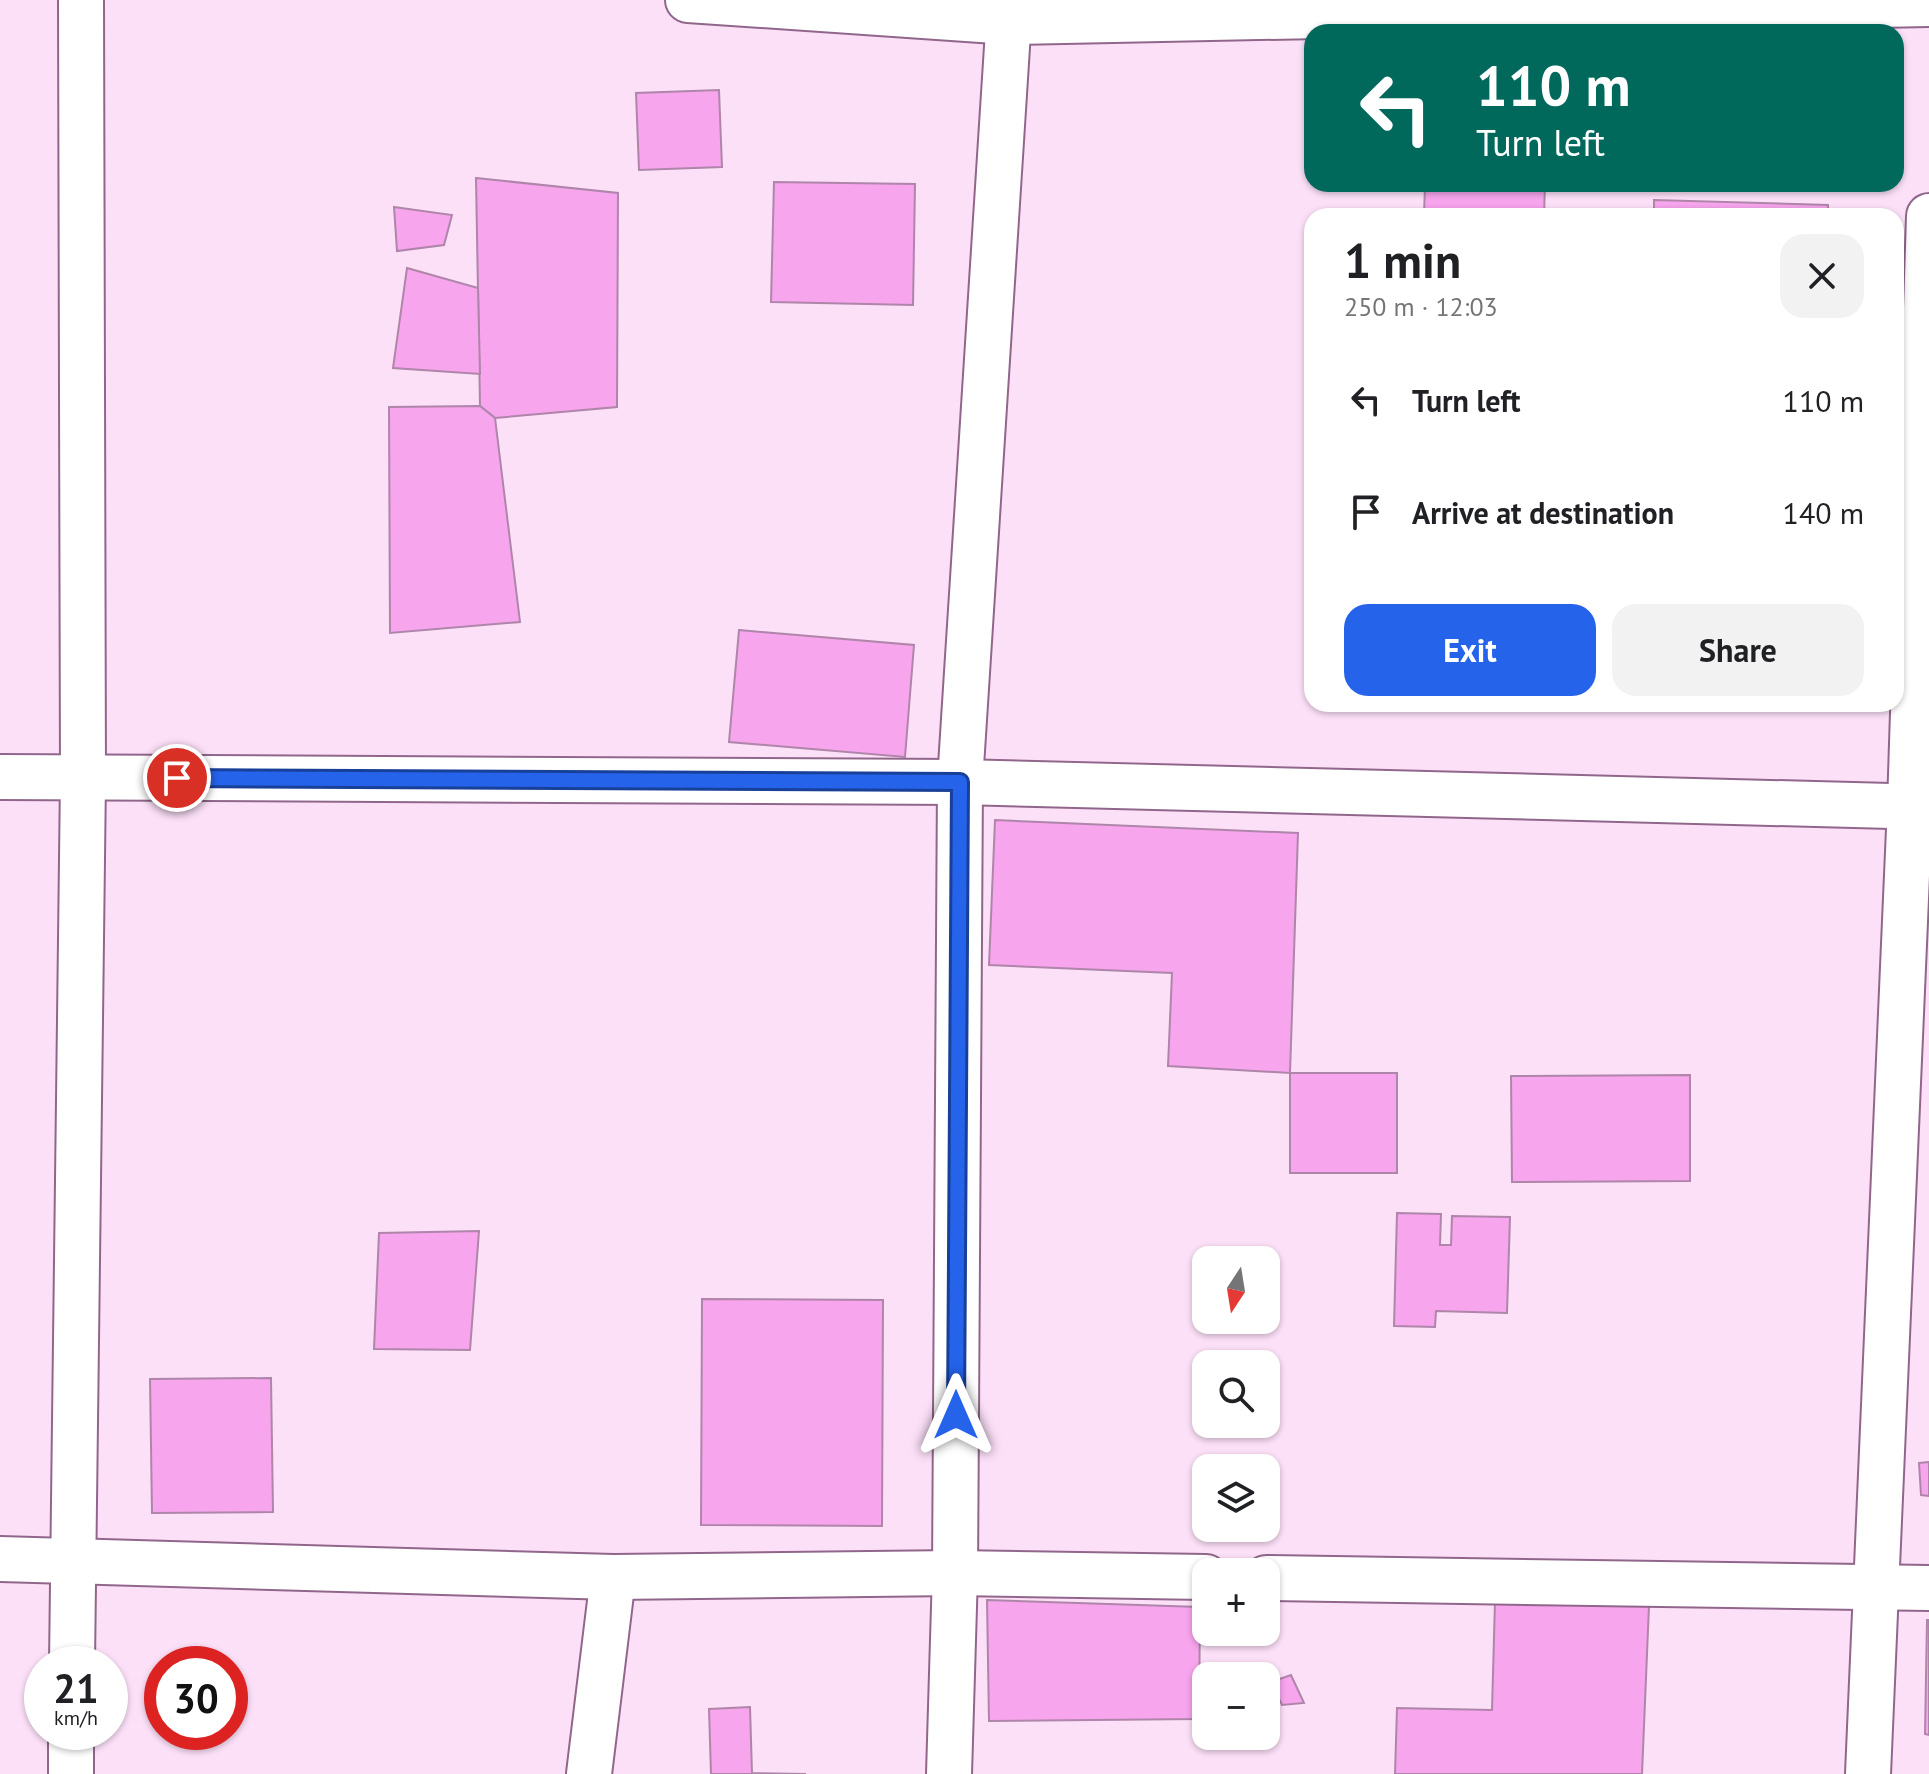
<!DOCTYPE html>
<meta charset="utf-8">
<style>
:root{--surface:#fff;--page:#f2f2f2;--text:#202124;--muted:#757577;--accent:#2563eb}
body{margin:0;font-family:"PT Sans",sans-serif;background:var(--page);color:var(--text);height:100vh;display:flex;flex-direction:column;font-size:30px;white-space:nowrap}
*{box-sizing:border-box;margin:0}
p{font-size:26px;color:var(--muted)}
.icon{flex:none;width:44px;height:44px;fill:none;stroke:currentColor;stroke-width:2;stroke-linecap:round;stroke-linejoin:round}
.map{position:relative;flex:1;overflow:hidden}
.side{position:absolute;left:1304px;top:208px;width:600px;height:504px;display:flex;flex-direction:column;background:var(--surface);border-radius:24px;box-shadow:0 2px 6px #0004}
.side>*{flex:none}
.top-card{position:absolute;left:1304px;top:24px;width:600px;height:168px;border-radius:24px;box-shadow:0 2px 6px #0004;background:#00695c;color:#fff;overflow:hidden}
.needle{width:52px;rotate:192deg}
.fabs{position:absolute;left:1192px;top:1246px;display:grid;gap:16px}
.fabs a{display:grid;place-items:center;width:88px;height:88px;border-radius:16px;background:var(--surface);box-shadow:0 2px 6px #0004;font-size:40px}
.speed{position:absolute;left:24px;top:1646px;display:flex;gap:16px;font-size:40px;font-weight:700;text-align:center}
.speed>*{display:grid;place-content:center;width:104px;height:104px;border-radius:50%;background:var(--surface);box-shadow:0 2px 6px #0004;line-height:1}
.speed small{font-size:20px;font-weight:400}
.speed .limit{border:12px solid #d22;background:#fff;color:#111}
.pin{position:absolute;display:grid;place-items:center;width:68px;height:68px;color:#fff;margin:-34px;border:4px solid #fff;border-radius:50%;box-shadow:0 2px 8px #0007}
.me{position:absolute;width:88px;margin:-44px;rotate:0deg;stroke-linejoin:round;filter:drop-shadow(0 0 6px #0008)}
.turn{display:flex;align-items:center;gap:28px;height:168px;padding:0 40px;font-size:36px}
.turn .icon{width:104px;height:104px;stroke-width:2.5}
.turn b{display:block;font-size:56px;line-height:68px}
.round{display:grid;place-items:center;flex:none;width:84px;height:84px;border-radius:24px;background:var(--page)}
.summary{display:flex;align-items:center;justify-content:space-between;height:136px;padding:0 40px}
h1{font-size:48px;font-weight:700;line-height:60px}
.button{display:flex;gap:16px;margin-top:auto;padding:16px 40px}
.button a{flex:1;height:92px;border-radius:24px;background:var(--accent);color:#fff;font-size:32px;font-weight:700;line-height:92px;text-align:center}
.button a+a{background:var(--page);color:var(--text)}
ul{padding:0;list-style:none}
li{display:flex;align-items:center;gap:24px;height:112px;padding:0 40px}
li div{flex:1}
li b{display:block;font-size:30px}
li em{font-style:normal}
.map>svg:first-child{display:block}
.building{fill:#f7a5ed;stroke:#af85aa;stroke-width:2}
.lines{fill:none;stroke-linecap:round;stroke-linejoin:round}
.minor-casing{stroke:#90678b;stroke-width:48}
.minor{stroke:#fff;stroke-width:44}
.route-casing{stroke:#184099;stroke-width:20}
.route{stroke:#2563eb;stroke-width:14}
</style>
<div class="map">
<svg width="1929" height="1774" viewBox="0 0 1929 1774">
<rect width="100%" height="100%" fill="#fce0f8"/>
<!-- building -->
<g class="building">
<path d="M719,90L722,167L639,170L636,93Z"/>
<path d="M476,178L618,193L617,407L495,418L480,406Z"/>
<path d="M774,182L915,184L913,305L771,302Z"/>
<path d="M1425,184H1545L1544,216H1424Z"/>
<path d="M1654,200L1828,205V216H1654Z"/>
<path d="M394,207L452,215L444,245L397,251Z"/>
<path d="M407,268L478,288L480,374L393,368Z"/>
<path d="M480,406L495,418L520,622L390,633L389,407Z"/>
<path d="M739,630L914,645L905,757L729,742Z"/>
<path d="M995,820L1298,833L1290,1073L1168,1066L1172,973L989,965Z"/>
<rect x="1290" y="1073" width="107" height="100"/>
<path d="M1690,1075V1181L1512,1182L1511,1076Z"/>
<path d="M1397,1213L1441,1214L1440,1245H1451L1452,1216L1510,1217L1507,1313L1436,1311L1435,1327L1394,1326Z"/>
<path d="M479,1231L470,1350L374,1349L379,1233Z"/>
<path d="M702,1299L883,1300L882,1526L701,1525Z"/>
<path d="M271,1378L273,1512L152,1513L150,1379Z"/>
<path d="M1929,1462V1496L1921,1495L1919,1463Z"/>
<path d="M987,1600L1200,1607L1199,1719L989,1721Z"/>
<path d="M1495,1601L1649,1606L1642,1774H1395L1397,1708L1492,1710Z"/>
<path d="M1927,1620H1929V1735L1925,1734Z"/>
<path d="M1291,1675L1304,1703L1282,1705L1271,1682Z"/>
<path d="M750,1707L752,1773L806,1774H711L709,1709Z"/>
</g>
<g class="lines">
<defs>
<g id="minor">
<path d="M688,0L1010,22L1929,4"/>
<path d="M0,777L960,782L1929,807"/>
<path d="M0,1559L613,1577L955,1573L1206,1577"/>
<path d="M1266,1578L1929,1588"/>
<path d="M72,1664L83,778L81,0"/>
<path d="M71,1774V1732"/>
<path d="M589,1774L613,1577"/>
<path d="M949,1774L955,1573L960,782L1010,0"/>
<path d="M1868,1774L1910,806L1929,216"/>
</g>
</defs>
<!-- minor casing -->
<use href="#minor" class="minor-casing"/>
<!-- minor -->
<use href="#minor" class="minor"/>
</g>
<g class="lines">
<defs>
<path id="route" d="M177,778L960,782L956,1415"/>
</defs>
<!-- route casing -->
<use href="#route" class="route-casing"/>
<!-- route -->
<use href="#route" class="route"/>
</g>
</svg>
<div class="fabs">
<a><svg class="needle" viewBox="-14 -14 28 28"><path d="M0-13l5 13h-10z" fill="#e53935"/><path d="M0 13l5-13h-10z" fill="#757577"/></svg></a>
<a><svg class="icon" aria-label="search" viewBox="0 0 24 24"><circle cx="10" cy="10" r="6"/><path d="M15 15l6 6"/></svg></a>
<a><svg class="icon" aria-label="layers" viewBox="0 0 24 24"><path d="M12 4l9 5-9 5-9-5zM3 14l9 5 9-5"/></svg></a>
<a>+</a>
<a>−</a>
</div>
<div class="speed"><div>21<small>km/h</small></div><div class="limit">30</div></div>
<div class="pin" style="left:177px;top:778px;background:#d93025"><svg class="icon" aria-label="arrive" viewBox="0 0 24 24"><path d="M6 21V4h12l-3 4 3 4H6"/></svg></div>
<svg class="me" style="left:956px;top:1415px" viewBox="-20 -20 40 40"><path d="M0-17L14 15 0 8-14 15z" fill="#2563eb" stroke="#fff" stroke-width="4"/></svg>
<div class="top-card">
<div class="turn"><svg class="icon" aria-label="left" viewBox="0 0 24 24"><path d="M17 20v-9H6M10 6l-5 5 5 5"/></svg><div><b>110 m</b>Turn left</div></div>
</div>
<section class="side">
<div class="summary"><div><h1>1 min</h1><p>250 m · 12:03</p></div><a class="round"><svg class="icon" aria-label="close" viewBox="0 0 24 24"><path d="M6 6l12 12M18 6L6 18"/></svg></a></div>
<ul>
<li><svg class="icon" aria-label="left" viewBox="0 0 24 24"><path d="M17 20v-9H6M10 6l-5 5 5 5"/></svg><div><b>Turn left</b></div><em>110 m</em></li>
<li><svg class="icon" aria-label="arrive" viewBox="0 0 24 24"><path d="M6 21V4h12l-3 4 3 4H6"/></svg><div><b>Arrive at destination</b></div><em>140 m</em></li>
</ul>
<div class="button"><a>Exit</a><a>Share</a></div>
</section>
</div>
